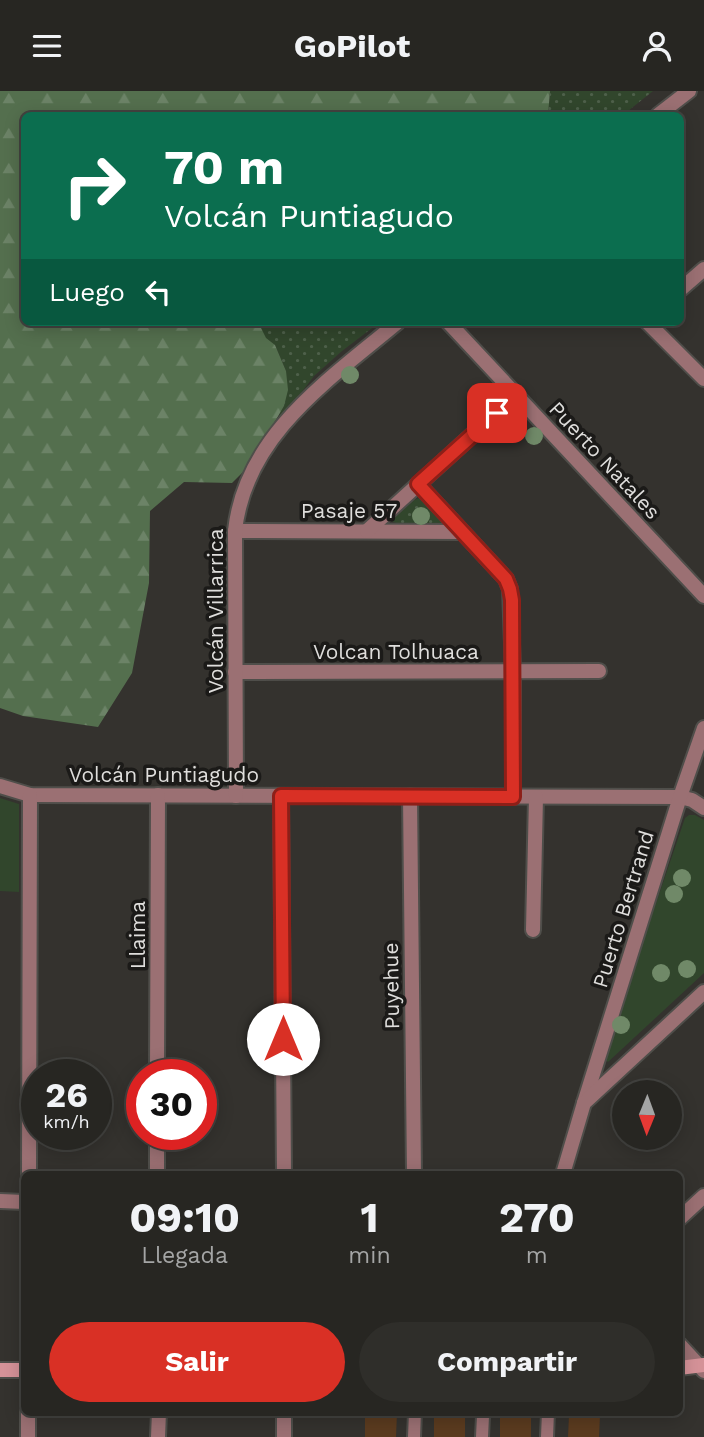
<!DOCTYPE html>
<html lang="es">
<meta charset="utf-8">
<style>
:root{--surface:#272622;--page:#2f2e2a;--text:#f1f3f6;--muted:#a4a5a5;--line:#434340;--accent:#d93025}
body{margin:0;font-family:"Work Sans",sans-serif;background:var(--page);color:var(--text);height:100vh;display:flex;flex-direction:column;font-size:26px;white-space:nowrap}
*{box-sizing:border-box;margin:0}
p{font-size:23px;color:var(--muted)}
.icon{flex:none;width:38px;height:38px;fill:none;stroke:currentColor;stroke-width:2;stroke-linecap:round;stroke-linejoin:round}
.map{position:relative;flex:1;overflow:hidden}
.drawer{position:absolute;left:21px;top:1080px;width:662px;height:245px;display:flex;flex-direction:column;background:var(--surface);border-radius:10px;box-shadow:0 4px 18px #0003,0 0 0 2px var(--line)}
.drawer>*{flex:none}
.guide{position:absolute;left:21px;top:21px;width:663px;height:214px;border-radius:10px;box-shadow:0 4px 18px #0003,0 0 0 2px var(--line);background:#0b6e4f;color:#fff;overflow:hidden}
.needle{width:46px;rotate:181deg}
.tools{position:absolute;left:612px;top:989px;display:grid;gap:14px}
.tools a{display:grid;place-items:center;width:70px;height:70px;border-radius:50%;background:var(--surface);box-shadow:0 4px 18px #0003,0 0 0 2px var(--line);font-size:35px}
.speed{position:absolute;left:21px;top:968px;display:flex;gap:14px;font-size:35px;font-weight:700;text-align:center}
.speed>*{display:grid;place-content:center;width:91px;height:91px;border-radius:50%;background:var(--surface);box-shadow:0 4px 18px #0003,0 0 0 2px var(--line);line-height:1}
.speed small{font-size:18px;font-weight:400}
.speed .limit{border:10px solid #d22;background:#fff;color:#111}
.pin{position:absolute;display:grid;place-items:center;width:60px;height:60px;color:#fff;margin:-30px;border-radius:14px;box-shadow:0 4px 10px #0006}
.me{position:absolute;width:77px;margin:-38px;rotate:0deg;stroke-linejoin:round;filter:drop-shadow(0 0 5px #0008)}
.turn{display:flex;align-items:center;gap:24px;height:147px;padding:0 28px;font-size:32px}
.turn .icon{width:91px;height:91px;stroke-width:2.5}
.turn b{display:block;font-size:49px;line-height:60px}
.then{display:flex;align-items:center;height:66px;padding:0 28px;background:#0003;gap:14px;font-size:26px}
.eta{display:flex;justify-content:space-evenly;align-items:center;height:119px;text-align:center}
.eta b{font-size:42px;font-weight:700;line-height:49px}
.cta{display:flex;gap:14px;margin-top:auto;padding:14px 28px}
.cta a{flex:1;height:80px;border-radius:42px;background:var(--accent);color:#fff;font-size:28px;font-weight:700;line-height:80px;text-align:center}
.cta a+a{background:var(--page);color:var(--text)}
header{display:flex;justify-content:space-between;align-items:center;height:91px;padding:0 28px;background:var(--surface);font-size:32px;font-weight:700}
.map>svg:first-child{display:block}
.grass{fill:url(#grass-dots)}
.forest{fill:url(#forest-firs)}
.park{fill:#31462c}
.building{fill:#5b3b1f}
.lines{fill:none;stroke-linecap:round;stroke-linejoin:round}
.service-casing{stroke:#4f4e4a;stroke-width:16}
.minor-casing{stroke:#4f4e4a;stroke-width:18}
.secondary-casing{stroke:#4f4e4a;stroke-width:18}
.service{stroke:#9b7073;stroke-width:12}
.minor{stroke:#9b7073;stroke-width:14}
.secondary{stroke:#d59298;stroke-width:14}
.tree{fill:#708968}
.route-casing{stroke:#8d1f18;stroke-width:18}
.route{stroke:#d93025;stroke-width:12}
.labels{text-anchor:middle;dominant-baseline:central;stroke-width:7;stroke-linejoin:round;paint-order:stroke}
.street-label{font-size:21px;fill:#dfdedc;stroke:#1b1a18}
</style>
<header><svg class="icon" aria-label="menu" viewBox="0 0 24 24"><path d="M4 6h16M4 12h16M4 18h16"/></svg>GoPilot<svg class="icon" aria-label="person" viewBox="0 0 24 24"><circle cx="12" cy="8" r="4"/><path d="M4 21q1-7 8-7t8 7"/></svg></header>
<div class="map">
<svg width="704" height="1346" viewBox="0 0 704 1346">
<defs>
<pattern id="grass-dots" width="8" height="8" patternUnits="userSpaceOnUse" patternTransform="scale(1.75)"><rect width="8" height="8" fill="#31462c"/><path d="M2 2h.1M6 6h.1" fill="none" stroke="#4e604a" stroke-width="1.8" stroke-linecap="round"/></pattern>
<pattern id="forest-firs" width="22" height="20" patternUnits="userSpaceOnUse" patternTransform="scale(1.75)"><rect width="22" height="20" fill="#546f4e"/><path d="M5 1l3.5 6h-7zM16 11l3.5 6h-7z" fill="#6c8367"/></pattern>
</defs>
<rect width="100%" height="100%" fill="#34322e"/>
<!-- grass -->
<g class="grass">
<path d="M550,0H653L623,24H548Z"/>
<path d="M258,231H380L342,260L314,285L279,331L275,332L284,315L286,280L275,254L266,248L258,234Z"/>
<path d="M419,407L425,411L443,430L442,433L403,434L393,431V428L414,409Z"/>
</g>
<!-- forest -->
<path class="forest" d="M0,0H550L548,24H24V231H258L266,247L275,254L286,280L288,299L284,315L249,375L232,392L184,391L150,420L149,492L132,582L98,636L23,625L0,617Z"/>
<!-- park -->
<g class="park">
<path d="M0,707L19,713V801L0,800Z"/>
<path d="M689,724H695L704,729V882L608,971L604,967L607,956L685,727Z"/>
</g>
<!-- building -->
<g class="building">
<path d="M365,1321L397,1322L396,1346H365Z"/>
<rect x="434" y="1321" width="31" height="25"/>
<path d="M500,1321L531,1322V1346H500Z"/>
<path d="M569,1324H600L599,1346H568Z"/>
</g>
<g class="lines">
<defs>
<g id="service">
<path d="M414,1346L415,1321"/>
<path d="M482,1346L483,1325"/>
<path d="M547,1346L548,1321"/>
</g>
<g id="minor">
<path d="M658,24L689,0"/>
<path d="M681,198L704,178"/>
<path d="M448,231L704,505"/>
<path d="M647,231L704,288"/>
<path d="M418,393L506,488L510,498L513,580V706"/>
<path d="M235,440L462,441"/>
<path d="M367,440L516,304"/>
<path d="M235,581L599,580"/>
<path d="M0,695L30,704L680,706L692,709L704,717"/>
<path d="M236,705L235,440C245,344 330,288 398,231"/>
<path d="M281,705L284,1083"/>
<path d="M410,705L414,1083"/>
<path d="M533,839L536,706"/>
<path d="M157,984L158,704"/>
<path d="M584,1012L680,706L704,637"/>
<path d="M29,1083L30,704"/>
<path d="M157,1083V1043"/>
<path d="M563,1083L584,1012L704,901"/>
<path d="M0,1110L24,1111"/>
<path d="M679,1128L704,1105"/>
<path d="M679,1253L704,1280"/>
<path d="M28,1346V1321"/>
<path d="M158,1346L159,1321"/>
<path d="M284,1346V1321"/>
</g>
<g id="secondary">
<path d="M679,1277L704,1274"/>
<path d="M0,1279H24"/>
</g>
</defs>
<!-- service casing -->
<use href="#service" class="service-casing"/>
<!-- minor casing -->
<use href="#minor" class="minor-casing"/>
<!-- secondary casing -->
<use href="#secondary" class="secondary-casing"/>
<!-- service -->
<use href="#service" class="service"/>
<!-- minor -->
<use href="#minor" class="minor"/>
<!-- secondary -->
<use href="#secondary" class="secondary"/>
</g>
<!-- trees -->
<g class="tree">
<circle cx="350" cy="284" r="9"/>
<circle cx="534" cy="345" r="9"/>
<circle cx="421" cy="425" r="9"/>
<circle cx="682" cy="787" r="9"/>
<circle cx="674" cy="803" r="9"/>
<circle cx="687" cy="878" r="9"/>
<circle cx="661" cy="882" r="9"/>
<circle cx="621" cy="934" r="9"/>
</g>
<g class="lines">
<defs>
<path id="route" d="M283,948L281,705L513,706L512,509L510,498L506,488L418,393L497,322"/>
</defs>
<!-- route casing -->
<use href="#route" class="route-casing"/>
<!-- route -->
<use href="#route" class="route"/>
</g>
<g class="labels">
<!-- street labels -->
<g class="street-label">
<text transform="translate(605 369) rotate(47)">Puerto Natales</text>
<text x="349" y="419">Pasaje 57</text>
<text transform="translate(215 520) rotate(-90)">Volcán Villarrica</text>
<text x="396" y="560">Volcan Tolhuaca</text>
<text x="164" y="683">Volcán Puntiagudo</text>
<text transform="translate(623 818) rotate(-73)">Puerto Bertrand</text>
<text transform="translate(137 844) rotate(-90)">Llaima</text>
<text transform="translate(391 895) rotate(-91)">Puyehue</text>
</g>
</g>
</svg>
<div class="tools">
<a><svg class="needle" viewBox="-14 -14 28 28"><path d="M0-13l5 13h-10z" fill="#e53935"/><path d="M0 13l5-13h-10z" fill="#a4a5a5"/></svg></a>
</div>
<div class="speed"><div>26<small>km/h</small></div><div class="limit">30</div></div>
<div class="pin" style="left:497px;top:322px;background:#d93025"><svg class="icon" aria-label="arrive" viewBox="0 0 24 24"><path d="M6 21V4h12l-3 4 3 4H6"/></svg></div>
<svg class="me" style="left:283px;top:948px" viewBox="-20 -20 40 40"><circle r="19" fill="#fff"/><path d="M0-13L10 11 0 6-10 11z" fill="#d93025"/></svg>
<div class="guide">
<div class="turn"><svg class="icon" aria-label="right" viewBox="0 0 24 24"><path d="M7 20v-9h11M14 6l5 5-5 5"/></svg><div><b>70 m</b>Volcán Puntiagudo</div></div>
<div class="then">Luego<svg class="icon" aria-label="left" viewBox="0 0 24 24"><path d="M17 20v-9H6M10 6l-5 5 5 5"/></svg></div>
</div>
<section class="drawer">
<div class="eta">
<div><b>09:10</b><p>Llegada</p></div>
<div><b>1</b><p>min</p></div>
<div><b>270</b><p>m</p></div>
</div>
<div class="cta"><a>Salir</a><a>Compartir</a></div>
</section>
</div>
